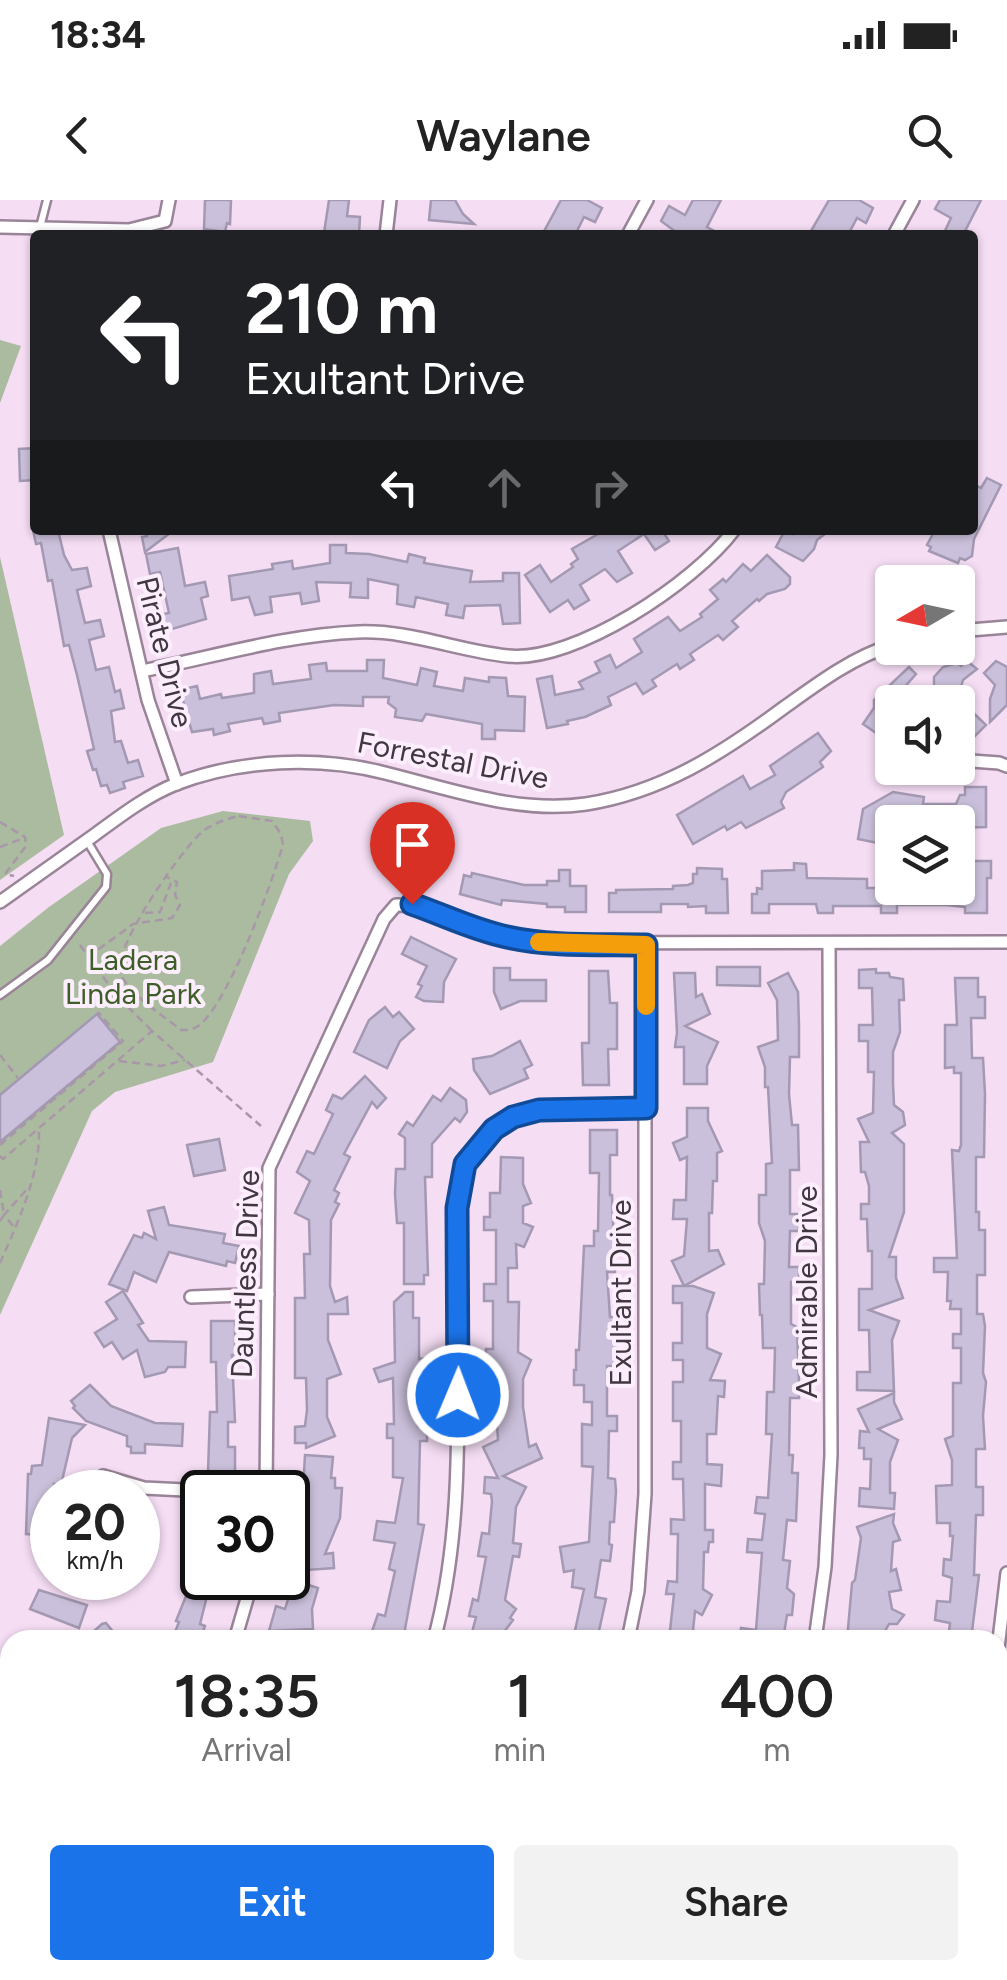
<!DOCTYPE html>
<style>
:root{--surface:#fff;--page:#f2f2f2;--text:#222;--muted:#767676;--accent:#1a73e8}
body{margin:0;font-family:Figtree,sans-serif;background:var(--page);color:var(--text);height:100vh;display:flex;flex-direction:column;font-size:38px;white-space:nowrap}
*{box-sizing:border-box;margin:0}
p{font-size:32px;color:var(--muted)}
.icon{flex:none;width:55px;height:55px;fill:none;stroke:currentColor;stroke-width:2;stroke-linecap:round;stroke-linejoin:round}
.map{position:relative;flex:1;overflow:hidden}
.panel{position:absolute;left:0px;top:1430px;width:1008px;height:350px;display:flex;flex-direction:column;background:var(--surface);border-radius:30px 30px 0 0;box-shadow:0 2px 8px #0004}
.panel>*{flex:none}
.hud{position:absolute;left:30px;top:30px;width:948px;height:305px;border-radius:10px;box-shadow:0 2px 8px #0004;background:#202124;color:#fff;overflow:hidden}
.needle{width:65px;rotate:261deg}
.buttons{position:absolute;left:875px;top:365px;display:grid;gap:20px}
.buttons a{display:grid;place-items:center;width:100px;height:100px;border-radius:10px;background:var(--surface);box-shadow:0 2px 8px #0004;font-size:50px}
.speed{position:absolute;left:30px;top:1270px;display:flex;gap:20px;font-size:50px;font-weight:700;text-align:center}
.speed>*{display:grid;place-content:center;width:130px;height:130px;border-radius:50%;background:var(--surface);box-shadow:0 2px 8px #0004;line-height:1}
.speed small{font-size:25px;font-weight:400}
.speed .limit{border:5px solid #111;border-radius:15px;background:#fff;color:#111}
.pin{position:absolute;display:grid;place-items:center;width:85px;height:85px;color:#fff;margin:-102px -42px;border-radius:50% 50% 50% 0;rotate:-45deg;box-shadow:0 0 10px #0007}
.pin .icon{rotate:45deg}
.me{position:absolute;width:110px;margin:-55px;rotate:1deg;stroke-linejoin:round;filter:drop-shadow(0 0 8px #0008)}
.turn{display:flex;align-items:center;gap:35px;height:210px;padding:0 50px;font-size:45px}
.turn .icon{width:130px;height:130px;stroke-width:2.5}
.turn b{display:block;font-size:70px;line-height:85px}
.lanes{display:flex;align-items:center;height:95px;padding:0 50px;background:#0003;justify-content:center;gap:50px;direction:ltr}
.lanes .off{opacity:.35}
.eta{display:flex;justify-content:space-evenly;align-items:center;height:170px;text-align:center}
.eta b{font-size:60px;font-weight:600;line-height:70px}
.cta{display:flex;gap:20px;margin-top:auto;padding:20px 50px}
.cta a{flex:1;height:115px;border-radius:10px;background:var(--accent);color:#fff;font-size:40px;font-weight:600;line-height:115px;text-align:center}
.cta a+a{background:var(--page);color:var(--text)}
.status{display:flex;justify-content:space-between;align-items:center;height:70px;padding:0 50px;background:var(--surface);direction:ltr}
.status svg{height:28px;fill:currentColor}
header{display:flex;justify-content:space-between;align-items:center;height:130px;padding:0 50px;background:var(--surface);font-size:45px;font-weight:600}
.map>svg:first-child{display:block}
.green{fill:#aabba0}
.building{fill:#cbc0db;stroke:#a399b2;stroke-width:2.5}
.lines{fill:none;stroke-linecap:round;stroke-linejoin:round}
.lane-casing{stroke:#998498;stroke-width:11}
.street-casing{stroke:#998498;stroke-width:16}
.primary-casing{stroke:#998498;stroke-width:22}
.path{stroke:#a997a8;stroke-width:2.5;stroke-dasharray:8 5;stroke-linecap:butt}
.lane{stroke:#fff;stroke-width:6}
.street{stroke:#fff;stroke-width:11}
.primary{stroke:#fff;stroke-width:18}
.route-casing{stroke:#114b97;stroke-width:25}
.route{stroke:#1a73e8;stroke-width:18}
.slow{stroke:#f59e0b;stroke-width:18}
.labels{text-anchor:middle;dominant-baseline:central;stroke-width:8;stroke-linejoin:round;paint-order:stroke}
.street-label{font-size:30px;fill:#403740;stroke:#fceefc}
.park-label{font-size:30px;fill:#3e5e27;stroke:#fceefc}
</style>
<div class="status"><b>18:34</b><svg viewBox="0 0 49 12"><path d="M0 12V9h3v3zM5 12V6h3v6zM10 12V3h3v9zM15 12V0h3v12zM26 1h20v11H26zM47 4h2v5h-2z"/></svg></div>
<header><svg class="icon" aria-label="back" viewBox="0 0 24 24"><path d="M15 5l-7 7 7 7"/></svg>Waylane<svg class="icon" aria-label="search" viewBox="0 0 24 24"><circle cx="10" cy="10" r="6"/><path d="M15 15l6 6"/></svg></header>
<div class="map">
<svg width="1007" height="1780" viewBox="0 0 1007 1780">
<rect width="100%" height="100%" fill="#f5ddf4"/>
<!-- green -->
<g class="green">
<path d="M0,140L21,146L0,203Z"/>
<path d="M0,357L64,635L0,680Z"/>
<path d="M223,611L310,621L313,641L289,674L213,862L115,892L92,911L0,1115V746L49,707L161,628Z"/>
</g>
<!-- building -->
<g class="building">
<path d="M205,0H231L230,24L227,23L225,32L204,29Z"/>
<path d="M329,0H349L347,16L360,17L359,35L324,33Z"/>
<path d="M431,0H455L463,14L474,24L429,20Z"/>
<path d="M561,0H587L602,8L595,22L584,17L575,35H542Z"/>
<path d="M693,0H721L707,27L722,35H680L661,21L669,6L685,15Z"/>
<path d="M829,0H859L873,8L866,23L857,18L848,35H820L811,31Z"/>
<path d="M940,0H981L963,35H943L951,18L935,9Z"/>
<path d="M35,248V280L20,281L19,249Z"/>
<path d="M987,278L1001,285L974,339L972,356L965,360L960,358L958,363L929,351L931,347L927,345L935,330H972V294L977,286L981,288Z"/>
<path d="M33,330H58L64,355L72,370L87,368L91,386L77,390L85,423L100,420L104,436L89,440L96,470L109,467L115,492L120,490L124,508L111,511L115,542L121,541L128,563L138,560L143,576L123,582L125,588L110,593L107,585L101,586L96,569L93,570L87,551L94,549L77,475L69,445L64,446L52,380L48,381L41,343L36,344Z"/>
<path d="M146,330H174L145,352L142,337L147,336Z"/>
<path d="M605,330H662L669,341L655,350L644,334L618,351L632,373L617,382L605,369L580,385L589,400L574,409L568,400L550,412L525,375L540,365L551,382L573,367L571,364L578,359L572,349Z"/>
<path d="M785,330L792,334L794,330H830L817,340L814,349L803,361L776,347Z"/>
<path d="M330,345H346V353L369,354L407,362L409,354L425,358L424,363L472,371L470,382L503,381V373H519L520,423L503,424L500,405L465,406L463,418L446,415L448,404L416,397L414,407L397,404L398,385L368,379V398L350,397L351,383L316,382L319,401L302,404L300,393L270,397L272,412L255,415L249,397L232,400L229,376L273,369L272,364L292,361L293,369L330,363Z"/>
<path d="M178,348L185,386L205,382L208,396L201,398L206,419L162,432L158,415L169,413L160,372L150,374L146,354Z"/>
<path d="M767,355L790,377V384L785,389L767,394L759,401L757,399L732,421L738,427L723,440L718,435L690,454L694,460L680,469L677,464L652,480L656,486L643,494L636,483L608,497L611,505L585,517L567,521L568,524L547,528L537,479L552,476L555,495L583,489L579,482L600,472L595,462L610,455L616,468L642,452L634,439L668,417L680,431L702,417L700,414L718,399L710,390L723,379L726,382L743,364L751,371Z"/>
<path d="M367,460H384L383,478L417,485L421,468L437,472L434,486L463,491L465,478L489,482V477L506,478L508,496L525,497L524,531L495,530V539H482V524L426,514L422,521L395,517L396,509L388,503L389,497H363V506L334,505L279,513L280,521L264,524L262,518L228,524L230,531L214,535L213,529L192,532L180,490L197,486L200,499L221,494L222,498L254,493V474L271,471L273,484L311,479L309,465L326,463L327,471H367Z"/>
<path d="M967,461L977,469L963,480L958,498L986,525L971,540L958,526V499L957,502H934V477L943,467L957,463L961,466Z"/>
<path d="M996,461L1007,467V505L990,522V499L995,485L984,473Z"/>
<path d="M909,467L916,474L902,490L904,494L892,502V544L863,524L874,508V500Z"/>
<path d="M818,533L831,551L820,562L823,567L786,592L781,602L784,608L746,628L741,622L727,630L725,626L693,644L677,615L743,576L750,589L775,575L770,566Z"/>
<path d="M965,587H986V627L958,628V622L899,620L880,635L878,643L858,639L863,609L893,592L924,597L923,604H956L960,595H965Z"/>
<path d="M973,661H991V678H987V713H965V707L947,705H897V713H881V706H833V713H818L816,704H769V713H752V694H757V688L762,689V671L794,670V663L806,664L807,678L867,679V688H958V673L973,674Z"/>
<path d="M697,668L722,669V679H727L728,713H706V706L688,707V704H661V712H609V693H616V690L673,689V686L688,685L693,683V674H697Z"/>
<path d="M559,670H570V686H586V712H565V707H547V704L502,700L501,705L460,694L464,675L471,677L472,673L524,685H547V681H559Z"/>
<path d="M411,737L456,759L444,782L443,802L424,801L416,797L422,786L418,784L427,766L402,754Z"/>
<path d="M717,767H760V786L717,785Z"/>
<path d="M494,768H510V780H546V801H520L501,809L494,792Z"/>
<path d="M876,769V773H889L890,777L903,779L904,800H899L900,832L893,852V883L894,905L903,912L905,925L892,933L904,944V1012L889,1057H896V1078L903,1098L869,1110L899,1121L892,1140L894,1191L857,1190V1172H870L869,1130H859V1089H872V1051H868L867,1019H861V1004H869V986L865,972H861L860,942H869L858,919L873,913L874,872H868V841H859V825H873L872,788H859V770Z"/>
<path d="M589,771H608L610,803H617V849H608L609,885H583L582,843H589Z"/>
<path d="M674,773H695L696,797L702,794L710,814L685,826L718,842L707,866V884H684V847H675L677,833Z"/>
<path d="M788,773L798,792L799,826V857H790L789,894L792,925H798L799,970H790V1014H799V1031H790L789,1067H799V1082H791V1124L797,1127L799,1182V1198H790L789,1255H793L792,1273H798L796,1321L787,1320L783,1360L790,1361L787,1388L794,1394L792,1415H787L783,1440H739L741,1428L756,1430L762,1353L747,1352L748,1339L762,1340L765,1314L755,1313L757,1297L768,1298L772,1234H766L767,1192H774V1186L775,1148H763L762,1115H760L759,1084H764L765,1041L759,1023V995H766V964L772,963L768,887H765V867L758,847L778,840L777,800L768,783Z"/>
<path d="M955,778H978V797H985V818H971L972,858H983L985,894L984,957H976V1012H979V1030H985V1075H977V1114H983L985,1126L983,1173L986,1182L983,1216L985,1249H976V1287H983V1315H976L974,1375H979L971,1440H948L950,1423L935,1420L937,1401L950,1402L952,1378L943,1375L944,1359L951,1360L953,1336H950V1323H937L936,1286L952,1285V1260L945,1239L953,1236V1183H961V1148H953V1134H961V1109H950L951,1101H947L948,1072H934V1058H957L952,950L959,951L961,945V873H954V867L945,868V825H957Z"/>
<path d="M385,807L393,817L399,812L414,829L400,841L387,868L354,852L369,820Z"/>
<path d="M97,814L120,842L0,942V895Z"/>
<path d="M520,841L532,865L524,869L528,878L490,894L474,870L473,859L492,856Z"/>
<path d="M365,876L386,898L377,908L372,902L344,954L350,957L334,990L339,993L335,1002L339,1004L331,1020L330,1086L335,1102L347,1097L348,1114H328V1140L341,1174L327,1179V1217L335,1236L306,1248V1243H295V1227L305,1226L307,1210L306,1178H295V1098H305L304,1054H310L309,1020L295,1013L310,981L297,972L307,951L314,954L333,914L326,910L333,895L342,899Z"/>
<path d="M450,888L466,900L467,912L460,922L455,918L432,944V977H425L428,1075H424V1084H404V1023H397L395,994L396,969H405V938L399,934L407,922L413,926L433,896L441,901Z"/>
<path d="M687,908H708V921L722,951L717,953V981H713L712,1013H709V1051L718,1050L724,1064L684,1086L672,1061L684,1056L687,1019H673L674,1000H686L687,957L680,960L673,943L687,937Z"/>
<path d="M590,930H617V955H610V995H612L615,1072H607L610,1117H616V1166H607V1216H617V1231H609L608,1278L615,1279L616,1291L614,1322H610L609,1344L612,1345L610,1361L601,1360L595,1397L606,1399L597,1440H573L584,1389L572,1387L574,1370L564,1372L560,1347L589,1342L593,1267L582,1266V1224L592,1225V1202H584V1185H574V1170H576V1150H579L584,1046H594V1031H598L599,973H590Z"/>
<path d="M219,939L225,970L194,976L187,945Z"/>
<path d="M501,957L523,958V984L531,1003L523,1006V1023L533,1027L524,1047L516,1044L517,1068H508V1102H519L518,1152L531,1160L523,1179V1207L529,1247L536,1244L542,1258L503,1276L526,1287L516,1307L513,1343L521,1344L519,1357L513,1356L505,1400L516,1409L510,1418L513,1420L498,1440H470L476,1417L469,1416L473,1399L478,1401L486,1357L478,1356L482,1333L489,1334L492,1301L491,1294L484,1293L485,1277L498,1278L483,1247L498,1240L493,1163H486V1149H493V1101H484V1084H496V1030H484V1017H490V993H500Z"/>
<path d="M164,1007L169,1025L225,1034L223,1043L239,1046L235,1063L227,1061L226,1066L169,1052L156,1082L134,1072L127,1091L109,1084L134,1035L142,1038L144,1033L156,1039L148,1011Z"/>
<path d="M673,1086H693L714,1093L707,1114V1148L721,1154L710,1180L725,1181L724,1197L718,1196L716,1234H707V1264L722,1265L721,1286L705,1284V1330H713V1342H709L708,1352H704L703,1389L712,1395L702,1415L695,1411L692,1440H669L674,1394H666L668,1381L677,1382L678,1334H671V1319L684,1320L683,1279H673V1262H681V1221H673V1182H683V1160H673V1143H682V1103H673Z"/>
<path d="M123,1091L143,1123L138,1125L149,1141L186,1142L185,1167H168L165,1172L145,1177L137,1150L123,1159L112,1142L104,1147L95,1133L117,1119L106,1102Z"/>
<path d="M405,1092H413V1118H419V1159L427,1158V1175H418V1226H427V1241H420L418,1324L424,1325L403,1440H369L378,1414L385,1416L395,1371L389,1369L395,1343L374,1340L377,1321L395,1323L403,1278L393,1277V1238H387V1224H394L393,1178L379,1182L374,1169L395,1162L394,1102Z"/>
<path d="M211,1121H235V1155H232L235,1222H228V1247H235V1272H208L210,1212H217L216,1162H211Z"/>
<path d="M90,1185L111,1206L155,1223L183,1224L182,1246L145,1244V1253H131V1247L127,1246V1236L86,1221L73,1208L75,1206L71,1201Z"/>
<path d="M894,1193V1202L902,1219L878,1229L898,1240L890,1262V1293H895L894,1309L859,1306L860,1288L870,1289L871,1259H864V1248H859L860,1231L869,1232L858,1209Z"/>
<path d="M49,1218L85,1225L72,1238L61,1285L54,1284L52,1336L26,1334L28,1274H31L32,1266L42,1265Z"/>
<path d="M305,1255L333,1257L331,1278H335V1288H342L340,1318L325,1354L333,1353L334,1368L307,1370L304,1339L290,1333L295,1290H303Z"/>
<path d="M894,1314L893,1323L900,1340L893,1342L891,1371L896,1369L901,1390L889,1392L892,1409L904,1415L897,1424H889L880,1440H847L852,1383L855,1380L861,1338L857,1327Z"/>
<path d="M138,1321L155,1322L154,1347L138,1346Z"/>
<path d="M294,1380L318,1388L312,1409L313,1429L269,1431L276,1406L285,1409Z"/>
<path d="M190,1386L208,1392L200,1424L205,1426L200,1440H181L173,1437L179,1422L176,1421Z"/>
<path d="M39,1390L87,1405L79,1428L30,1409Z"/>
<path d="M106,1423L120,1440H84L102,1424Z"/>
</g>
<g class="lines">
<defs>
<g id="lane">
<path d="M40,27L47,0"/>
<path d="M0,795L48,760L106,687L107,674L87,641"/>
</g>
<g id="street">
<path d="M0,27L129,30L165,21L169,0"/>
<path d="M386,35L390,0"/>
<path d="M628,35L647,0"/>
<path d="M894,35L913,0"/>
<path d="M109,330L148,500L177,584"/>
<path d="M958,431L1007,427"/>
<path d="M142,471C213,457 285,435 358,432C410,430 458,451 508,456C575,463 695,382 734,330"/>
<path d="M958,560L999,563L1007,566"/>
<path d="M0,702C31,680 62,658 93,636C119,617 146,596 176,584C241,559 319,556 385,573C450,589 518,614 586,604C662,592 721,554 782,509C817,484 851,458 892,445"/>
<path d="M191,1097L268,1094"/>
<path d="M103,1276L144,1288L226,1292"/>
<path d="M266,1292L269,968L384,719L396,705C420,704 434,716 457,723C485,732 514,739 544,743L1007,742"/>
<path d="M235,1440L253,1378"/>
<path d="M434,1440C464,1329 457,1212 458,1098C459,1063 453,1016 459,983C464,961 478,940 496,927C537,899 598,909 645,908"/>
<path d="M628,1440L638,1391L645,1294V745"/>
<path d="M815,1440L825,1367L831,1255L829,744"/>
<path d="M998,1448L1007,1373"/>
<path d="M0,1647L10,1657"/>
<path d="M0,1760L10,1742"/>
<path d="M787,1770L807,1780"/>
<path d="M227,1780L236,1770"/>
<path d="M478,1780L485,1770"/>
<path d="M694,1780L700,1770"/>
<path d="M899,1780L904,1770"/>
<path d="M996,1780L1007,1752"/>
</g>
<g id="primary">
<path d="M998,1592L1007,1556"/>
<path d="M998,1670L1007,1641"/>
<path d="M928,1780L933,1770"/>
<path d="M955,1780L958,1770"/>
</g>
</defs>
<!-- lane casing -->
<use href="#lane" class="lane-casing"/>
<!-- street casing -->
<use href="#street" class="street-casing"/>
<!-- primary casing -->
<use href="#primary" class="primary-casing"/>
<!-- path -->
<g class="path">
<path d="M239,616L272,621L281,634L283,645C270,688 232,793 202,823C196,829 190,830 181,830C165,817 124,791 120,771C115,744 182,649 203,631C214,623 226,619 239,616Z"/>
<path d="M0,622L25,637L26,646L5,674L14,676"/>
<path d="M0,647L24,638"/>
<path d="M145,713L160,712L171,683"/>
<path d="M80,745L117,796L152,831"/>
<path d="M88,757L133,724L172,718L180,705L175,695L177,682L165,676"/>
<path d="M0,855L18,878"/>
<path d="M119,861L161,866L185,860"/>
<path d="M35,864L36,865"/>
<path d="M0,945L123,841L98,812"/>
<path d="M0,956L3,959L152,831L261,926"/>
<path d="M0,990L4,1015L0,1021"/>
<path d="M13,1026L4,1015L28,988"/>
<path d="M0,1063C18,1022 40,975 39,930"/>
<path d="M998,1704L1005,1683"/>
</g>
<!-- lane -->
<use href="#lane" class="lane"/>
<!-- street -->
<use href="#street" class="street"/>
<!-- primary -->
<use href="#primary" class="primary"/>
</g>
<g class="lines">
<defs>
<path id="route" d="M412,704C444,715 473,730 507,737C552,747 599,744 646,745V908L539,910L513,917L494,929L465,964L457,1008L458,1195"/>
</defs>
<!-- route casing -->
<use href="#route" class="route-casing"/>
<!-- route -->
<use href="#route" class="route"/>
<!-- slow -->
<path class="slow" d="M539,742L646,745V806"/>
</g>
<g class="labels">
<!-- street labels -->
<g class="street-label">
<text transform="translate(165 452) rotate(76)">Pirate Drive</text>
<text transform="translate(453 560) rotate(11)">Forrestal Drive</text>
<text transform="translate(245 1074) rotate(-88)">Dauntless Drive</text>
<text transform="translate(806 1092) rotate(-90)">Admirable Drive</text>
<text transform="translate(620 1093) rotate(-90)">Exultant Drive</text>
</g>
<!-- park labels -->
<g class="park-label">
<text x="133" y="759">Ladera<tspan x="133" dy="34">Linda Park</tspan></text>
</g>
</g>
</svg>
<div class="buttons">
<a><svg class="needle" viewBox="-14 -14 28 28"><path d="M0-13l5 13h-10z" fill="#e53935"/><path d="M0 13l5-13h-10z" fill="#767676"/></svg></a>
<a><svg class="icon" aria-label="sound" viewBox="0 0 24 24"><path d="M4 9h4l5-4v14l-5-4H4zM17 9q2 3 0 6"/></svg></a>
<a><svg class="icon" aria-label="layers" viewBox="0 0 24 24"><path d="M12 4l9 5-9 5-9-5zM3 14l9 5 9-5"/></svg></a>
</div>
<div class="speed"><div>20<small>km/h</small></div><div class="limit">30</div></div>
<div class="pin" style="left:412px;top:704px;background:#d93025"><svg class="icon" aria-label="arrive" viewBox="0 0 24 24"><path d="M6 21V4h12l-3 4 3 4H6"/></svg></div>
<svg class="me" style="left:458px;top:1195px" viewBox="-20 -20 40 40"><circle r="17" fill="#1a73e8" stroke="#fff" stroke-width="3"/><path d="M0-11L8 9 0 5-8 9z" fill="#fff"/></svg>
<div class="hud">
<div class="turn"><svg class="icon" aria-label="left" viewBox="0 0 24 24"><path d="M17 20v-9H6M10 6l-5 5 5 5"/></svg><div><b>210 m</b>Exultant Drive</div></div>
<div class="lanes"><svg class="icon" aria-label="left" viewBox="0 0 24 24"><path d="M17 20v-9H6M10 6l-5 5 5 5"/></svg><svg class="icon off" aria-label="ahead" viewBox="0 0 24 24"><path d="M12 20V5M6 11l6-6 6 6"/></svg><svg class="icon off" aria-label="right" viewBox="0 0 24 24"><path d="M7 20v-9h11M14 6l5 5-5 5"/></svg></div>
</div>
<section class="panel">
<div class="eta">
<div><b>18:35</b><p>Arrival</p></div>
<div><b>1</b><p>min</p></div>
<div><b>400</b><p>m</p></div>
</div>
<div class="cta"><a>Exit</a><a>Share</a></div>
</section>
</div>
